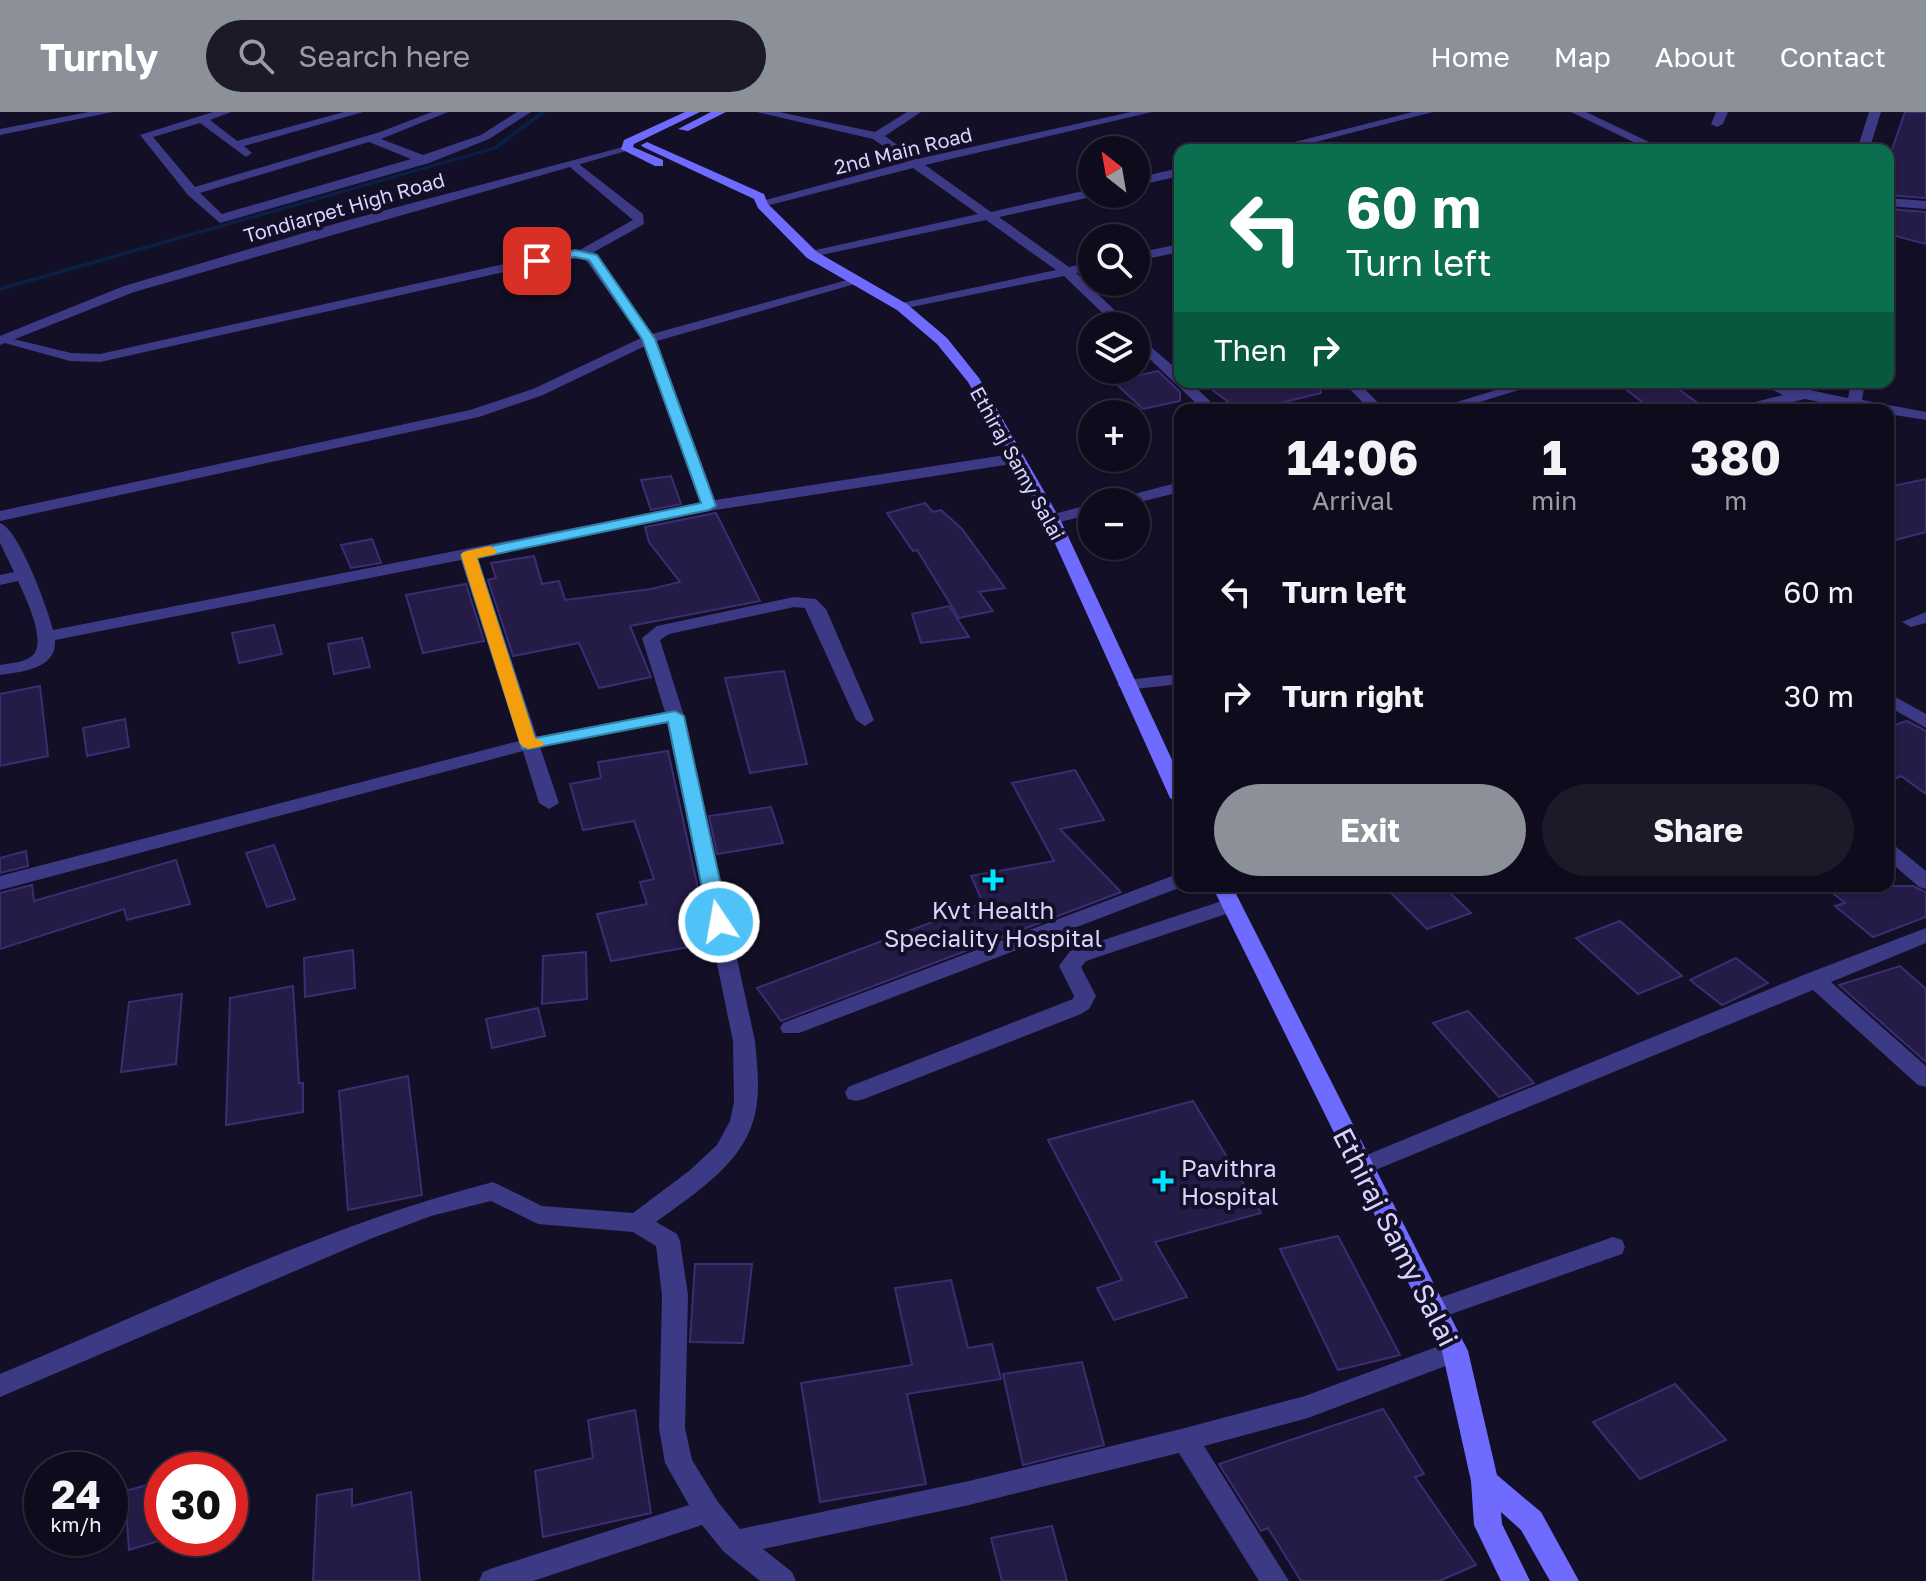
<!DOCTYPE html>
<meta charset="utf-8">
<style>
:root{--surface:#0e0b1c;--page:#1c1929;--text:#f1f3f6;--muted:#9b9ba3;--line:#2e2b3b;--accent:#8c9099}
body{margin:0;font-family:"Golos Text",sans-serif;background:var(--page);color:var(--text);height:100vh;display:flex;flex-direction:column;font-size:30px;white-space:nowrap}
*{box-sizing:border-box;margin:0}
p{font-size:26px;color:var(--muted)}
.icon{flex:none;width:44px;height:44px;fill:none;stroke:currentColor;stroke-width:2;stroke-linecap:round;stroke-linejoin:round}
.map{position:relative;flex:1;overflow:hidden}
.details{position:absolute;left:1174px;top:292px;width:720px;height:488px;display:flex;flex-direction:column;background:var(--surface);border-radius:16px;box-shadow:0 2px 6px #0004,0 0 0 2px var(--line)}
.details>*{flex:none}
.hud{position:absolute;left:1174px;top:32px;width:720px;height:244px;border-radius:16px;box-shadow:0 2px 6px #0004,0 0 0 2px var(--line);background:#0b6e4f;color:#fff;overflow:hidden}
.needle{width:52px;rotate:329deg}
.tools{position:absolute;left:1078px;top:24px;display:grid;gap:16px}
.tools a{display:grid;place-items:center;width:72px;height:72px;border-radius:50%;background:var(--surface);box-shadow:0 2px 6px #0004,0 0 0 2px var(--line);font-size:40px}
.speed{position:absolute;left:24px;top:1340px;display:flex;gap:16px;font-size:40px;font-weight:700;text-align:center}
.speed>*{display:grid;place-content:center;width:104px;height:104px;border-radius:50%;background:var(--surface);box-shadow:0 2px 6px #0004,0 0 0 2px var(--line);line-height:1}
.speed small{font-size:20px;font-weight:400}
.speed .limit{border:12px solid #d22;background:#fff;color:#111}
.pin{position:absolute;display:grid;place-items:center;width:68px;height:68px;color:#fff;margin:-34px;border-radius:16px;box-shadow:0 4px 12px #0006}
.me{position:absolute;width:88px;margin:-44px;rotate:348deg;stroke-linejoin:round;filter:drop-shadow(0 0 6px #0008)}
.turn{display:flex;align-items:center;gap:28px;height:168px;padding:0 40px;font-size:36px}
.turn .icon{width:104px;height:104px;stroke-width:2.5}
.turn b{display:block;font-size:56px;line-height:68px}
.then{display:flex;align-items:center;height:76px;padding:0 40px;background:#0003;gap:16px;font-size:30px}
.eta{display:flex;justify-content:space-evenly;align-items:center;height:136px;text-align:center}
.eta b{font-size:48px;font-weight:700;line-height:56px}
.button{display:flex;gap:16px;margin-top:auto;padding:16px 40px}
.button a{flex:1;height:92px;border-radius:48px;background:var(--accent);color:#fff;font-size:32px;font-weight:700;line-height:92px;text-align:center}
.button a+a{background:var(--page);color:var(--text)}
ul{padding:0;list-style:none}
li{display:flex;align-items:center;gap:24px;height:104px;padding:0 40px}
li div{flex:1}
li b{display:block;font-size:30px}
li em{font-style:normal}
header{display:flex;align-items:center;gap:48px;box-sizing:border-box;height:112px;padding:0 40px;background:var(--accent);color:#fff}
header strong{font-size:38px}
nav{display:flex;gap:44px;margin-inline-start:auto;font-size:28px}
.search{width:560px;height:72px;background:var(--page);display:flex;align-items:center;gap:20px;box-sizing:border-box;padding:0 28px;border-radius:44px;color:var(--muted);font-size:30px}
.map>svg:first-child{display:block}
.lines{fill:none;stroke-linecap:round;stroke-linejoin:round}
.stream{fill:#0a1f44;fill-rule:evenodd}
.building{fill:#241b47;stroke:#3b2d73;stroke-width:2}
.service{fill:#3d3a85;fill-rule:evenodd}
.minor{fill:#3d3a85;fill-rule:evenodd}
.tertiary{fill:#3d3a85;fill-rule:evenodd}
.secondary{fill:#6f6bff;fill-rule:evenodd}
.route{fill:#4fc3f7;stroke:#337fa1;stroke-width:2}
.slow{fill:#f59e0b}
.poi-dot{fill:#00e5ff;stroke:#130f26;stroke-width:3}
.labels{text-anchor:middle;dominant-baseline:central;stroke-width:8;stroke-linejoin:round;paint-order:stroke}
.far-street-label{font-size:20px;fill:#d9d4ff;stroke:#130f26}
.poi-label{font-size:24px;fill:#d9d4ff;stroke:#130f26}
.near-street-label{font-size:28px;fill:#d9d4ff;stroke:#130f26}
</style>
<header>
<strong>Turnly</strong>
<div class="search"><svg class="icon" aria-label="search" viewBox="0 0 24 24"><circle cx="10" cy="10" r="6"/><path d="M15 15l6 6"/></svg>Search here</div>
<nav><a>Home</a><a>Map</a><a>About</a><a>Contact</a></nav>
</header>
<div class="map">
<svg width="1926" height="1469" viewBox="0 0 1926 1469">
<rect width="100%" height="100%" fill="#130f26"/>
<g class="lines">
<!-- stream -->
<path class="stream" d="M540,0H547L497,37L0,179V175L493,35Z"/>
</g>
<!-- building -->
<g class="building">
<path d="M1905,0H1926V86L1888,83V49Z"/>
<path d="M1888,97L1926,100V132L1888,122Z"/>
<path d="M1158,259L1180,280V289L1143,297L1113,269Z"/>
<path d="M1202,270H1320L1321,281L1252,298H1239Z"/>
<path d="M1616,270H1669L1707,298H1653Z"/>
<path d="M671,364L681,392L651,398L641,368Z"/>
<path d="M1926,367V420L1888,430V375Z"/>
<path d="M925,391L933,400L941,398L962,417L1005,476L979,480L993,499L959,506L917,438L913,439L887,401Z"/>
<path d="M716,401L760,489L630,514L651,565L599,576L579,531L513,544L488,468L496,466L491,451L534,444L542,472L559,469L565,488L651,477L680,470L649,430L645,415Z"/>
<path d="M372,427L381,451L351,456L341,433Z"/>
<path d="M466,472L484,529L423,541L406,483Z"/>
<path d="M949,494L969,525L921,531L912,502Z"/>
<path d="M274,513L282,542L239,551L232,521Z"/>
<path d="M362,526L370,555L334,562L328,532Z"/>
<path d="M784,559L807,652L750,661L725,566Z"/>
<path d="M40,574L48,644L0,654V582Z"/>
<path d="M125,607L129,635L87,644L83,616Z"/>
<path d="M1907,609L1926,619V682L1901,664L1888,670V615Z"/>
<path d="M668,639L699,781L692,783L706,832L611,849L597,802L647,792L640,770L654,767L634,709L583,718L570,672L601,666L598,650Z"/>
<path d="M1075,658L1104,708L1060,717L1121,780L781,909L757,876L983,791L971,764L1054,749L1012,671Z"/>
<path d="M771,695L783,731L717,742L709,704Z"/>
<path d="M274,733L295,787L267,795L246,741Z"/>
<path d="M26,739L28,754L0,761V746Z"/>
<path d="M176,748L190,792L127,808L124,797L0,837V781L32,773L34,789Z"/>
<path d="M1384,774H1443L1471,801L1427,817Z"/>
<path d="M1824,774H1913L1926,780V805L1873,825L1835,794L1845,791Z"/>
<path d="M1620,809L1682,864L1638,882L1576,826Z"/>
<path d="M353,838L355,876L305,885L304,846Z"/>
<path d="M586,840L587,887L542,892L543,844Z"/>
<path d="M1736,846L1768,871L1722,893L1690,868Z"/>
<path d="M1900,854L1926,877V950L1839,873Z"/>
<path d="M293,874L299,971H303V1000L226,1013L230,886Z"/>
<path d="M182,882L176,952L121,960L129,890Z"/>
<path d="M538,896L545,924L492,936L486,907Z"/>
<path d="M1468,899L1534,971L1499,985L1433,911Z"/>
<path d="M408,964L422,1083L348,1098L339,979Z"/>
<path d="M1193,989L1261,1101L1155,1130L1187,1185L1114,1208L1097,1176L1122,1168L1048,1028Z"/>
<path d="M1338,1124L1400,1243L1338,1258L1280,1137Z"/>
<path d="M695,1152H752L743,1231L690,1230Z"/>
<path d="M951,1168L968,1236L992,1232L1001,1267L907,1282L926,1372L820,1390L801,1271L912,1253L895,1176Z"/>
<path d="M1082,1250L1104,1333L1023,1353L1003,1262Z"/>
<path d="M1675,1272L1726,1328L1640,1367L1593,1310Z"/>
<path d="M1383,1297L1424,1362L1415,1365L1476,1453L1439,1469H1301L1268,1416L1261,1419L1219,1352Z"/>
<path d="M635,1298L651,1401L543,1425L535,1359L593,1346L588,1308Z"/>
<path d="M162,1369V1428L129,1438L125,1379Z"/>
<path d="M352,1377V1394L411,1380L420,1469H313L317,1383Z"/>
<path d="M1052,1414L1067,1469H1002L991,1426Z"/>
</g>
<g class="lines">
<!-- service -->
<g class="service">
<path d="M1180,761V774H1184L799,921H783L780,916L783,911Z"/>
<path d="M1231,786L1241,793L1238,798L1086,849L1081,855L1096,884L1089,897L1081,902L864,987L856,989L848,987L845,981L848,975L1073,887L1074,884L1059,854L1070,839Z"/>
<path d="M1613,1125L1622,1128L1625,1135L1622,1142L1434,1208L1425,1205L1421,1198L1425,1191Z"/>
</g>
<!-- minor -->
<g class="minor">
<path d="M89,0H113L0,23V17Z"/>
<path d="M213,0H231L210,8L237,29L344,0H363L244,34L252,41L246,45L200,11L153,25L195,75L380,20L432,0H448L381,27L423,43L481,23L517,0H531L489,27L429,51L220,111L188,83L140,23ZM369,30L411,47L222,102L200,81Z"/>
<path d="M757,0H779L875,20L907,0H921L885,24L917,47L1131,0H1152L925,53L991,100L1092,77V82L1096,84L999,105L1069,155L1092,150V158L1076,161L1131,214H1116L1064,164L897,198V192L1056,158L986,108L807,146V140L978,102L913,56L758,96V90L906,50L873,27Z"/>
<path d="M1413,0H1433L1284,38H1263Z"/>
<path d="M1571,0H1586L1666,38H1650Z"/>
<path d="M1716,0H1728L1723,12L1717,15L1711,12Z"/>
<path d="M1869,0H1881L1869,38H1857Z"/>
<path d="M575,49L643,102L644,112L594,140L652,222L858,165L865,169L657,229L715,388L1018,341L1026,346L1018,351L709,399L477,445L537,625L665,600L642,526L657,514L794,485L816,487L826,497L874,608L865,614L856,608L805,496L794,495L669,522L660,528L684,604L755,929C757,951 760,975 756,997C748,1049 695,1081 656,1110L677,1122L680,1129L688,1183L685,1316L692,1348L718,1390L740,1417L969,1369L1185,1316L1305,1284L1455,1228L1464,1231L1468,1239L1464,1247L1308,1306L1204,1334L1289,1469H1259L1179,1341L969,1393L763,1437L792,1460L796,1469H760L724,1440L702,1413L533,1469H479L483,1460L493,1456L689,1393L665,1351L659,1316L662,1183L656,1134L633,1120L538,1112L491,1089L431,1104L370,1127L0,1285V1262C160,1195 325,1113 493,1070L542,1094L633,1101L689,1059L717,1033L730,1009L734,990L733,929L667,611L540,635L559,691L549,697L539,691L523,639L0,778V764L519,629L461,448L55,528C57,557 22,560 0,563V553C10,551 24,551 32,544C48,531 25,484 18,469L0,473V463L14,460L0,431V411C19,417 48,497 53,518L700,391L645,234L543,283L479,305L0,409V399L470,298L533,277L641,226L585,147L567,146L100,250L70,249L1,230V224L71,241L100,242L567,138L578,139L633,108L571,56L569,53Z"/>
<path d="M1180,56V64L1136,74V66Z"/>
<path d="M1888,86L1926,89V97L1888,94Z"/>
<path d="M1180,132V140L1136,149V141Z"/>
<path d="M1136,222L1180,260V270H1190L1210,289V295H1200L1136,234Z"/>
<path d="M1343,270H1358L1385,298H1370Z"/>
<path d="M1522,270H1545L1454,298H1431Z"/>
<path d="M1757,270C1786,270 1818,281 1848,286L1851,270H1865L1862,288L1926,300V308L1888,302V298L1854,297L1805,287L1759,298H1733L1735,295L1783,283Z"/>
<path d="M1180,370V380L1136,391L1113,390L1115,387Z"/>
<path d="M1092,392V402L1052,412L1044,407L1046,404Z"/>
<path d="M1926,500V511L1911,515L1902,510Z"/>
<path d="M1180,562V572L1126,578L1117,573L1126,568Z"/>
<path d="M1888,581L1926,602V616L1888,594Z"/>
<path d="M1888,732L1895,734L1926,759V777L1919,775L1888,748Z"/>
<path d="M1926,816V831L1831,870L1926,954V975L1918,973L1813,878L1368,1061L1360,1064L1352,1061L1348,1055L1352,1049L1806,862Z"/>
</g>
<!-- tertiary -->
<path class="tertiary" d="M623,35L633,37L134,180L0,233V224L124,174L341,110Z"/>
<!-- secondary -->
<g class="secondary">
<path d="M685,0H700L634,32L633,35L663,48V54H655L621,37L624,28Z"/>
<path d="M711,0H726L688,19L678,17Z"/>
<path d="M647,30L764,82L768,92L817,140L907,192L947,226L979,266L1060,407L1180,665V692L1170,686L1044,407L968,270L937,232L897,198L807,146L758,96L754,87L643,35L641,33Z"/>
<path d="M1212,774H1232L1468,1239L1497,1363L1541,1400L1579,1469H1550L1521,1418L1501,1400L1502,1412L1530,1469H1501L1474,1413L1471,1369L1442,1239Z"/>
</g>
</g>
<!-- route -->
<path class="route" d="M575,138L597,143L655,227L716,394L709,398L477,446L535,626L675,599L684,604L729,810L719,817L709,810L668,610L528,637L522,636L461,443L468,439L701,391L642,227L589,148L575,145L537,152L531,149Z"/>
<!-- slow -->
<path class="slow" d="M490,434L497,439L495,442L477,446L535,626L544,631L542,634L528,637L520,632L461,443L463,440Z"/>
<!-- markers -->
<g class="poi-dot">
<path d="M989 756h8v8h8v8h-8v8h-8v-8h-8v-8h8z"/>
<path d="M1159 1057h8v8h8v8h-8v8h-8v-8h-8v-8h8z"/>
</g>
<g class="labels">
<!-- far-street labels -->
<g class="far-street-label">
<text transform="translate(903 38) rotate(-14)">2nd Main Road</text>
<text transform="translate(344 95) rotate(-16)">Tondiarpet High Road</text>
<text transform="translate(1018 351) rotate(61)">Ethiraj Samy Salai</text>
</g>
<!-- poi labels -->
<g class="poi-label">
<text x="993" y="797">Kvt Health<tspan x="993" dy="28">Speciality Hospital</tspan></text>
<text x="1181" y="1055" text-anchor="start">Pavithra<tspan x="1181" dy="28">Hospital</tspan></text>
</g>
<!-- near-street labels -->
<g class="near-street-label">
<text transform="translate(1396 1125) rotate(63)">Ethiraj Samy Salai</text>
</g>
</g>
</svg>
<div class="tools">
<a><svg class="needle" viewBox="-14 -14 28 28"><path d="M0-13l5 13h-10z" fill="#e53935"/><path d="M0 13l5-13h-10z" fill="#9b9ba3"/></svg></a>
<a><svg class="icon" aria-label="search" viewBox="0 0 24 24"><circle cx="10" cy="10" r="6"/><path d="M15 15l6 6"/></svg></a>
<a><svg class="icon" aria-label="layers" viewBox="0 0 24 24"><path d="M12 4l9 5-9 5-9-5zM3 14l9 5 9-5"/></svg></a>
<a>+</a>
<a>−</a>
</div>
<div class="speed"><div>24<small>km/h</small></div><div class="limit">30</div></div>
<div class="pin" style="left:537px;top:149px;background:#d93025"><svg class="icon" aria-label="arrive" viewBox="0 0 24 24"><path d="M6 21V4h12l-3 4 3 4H6"/></svg></div>
<svg class="me" style="left:719px;top:810px" viewBox="-20 -20 40 40"><circle r="17" fill="#4fc3f7" stroke="#fff" stroke-width="3"/><path d="M0-11L8 9 0 5-8 9z" fill="#fff"/></svg>
<div class="hud">
<div class="turn"><svg class="icon" aria-label="left" viewBox="0 0 24 24"><path d="M17 20v-9H6M10 6l-5 5 5 5"/></svg><div><b>60 m</b>Turn left</div></div>
<div class="then">Then<svg class="icon" aria-label="right" viewBox="0 0 24 24"><path d="M7 20v-9h11M14 6l5 5-5 5"/></svg></div>
</div>
<section class="details">
<div class="eta">
<div><b>14:06</b><p>Arrival</p></div>
<div><b>1</b><p>min</p></div>
<div><b>380</b><p>m</p></div>
</div>
<ul>
<li><svg class="icon" aria-label="left" viewBox="0 0 24 24"><path d="M17 20v-9H6M10 6l-5 5 5 5"/></svg><div><b>Turn left</b></div><em>60 m</em></li>
<li><svg class="icon" aria-label="right" viewBox="0 0 24 24"><path d="M7 20v-9h11M14 6l5 5-5 5"/></svg><div><b>Turn right</b></div><em>30 m</em></li>
</ul>
<div class="button"><a>Exit</a><a>Share</a></div>
</section>
</div>
